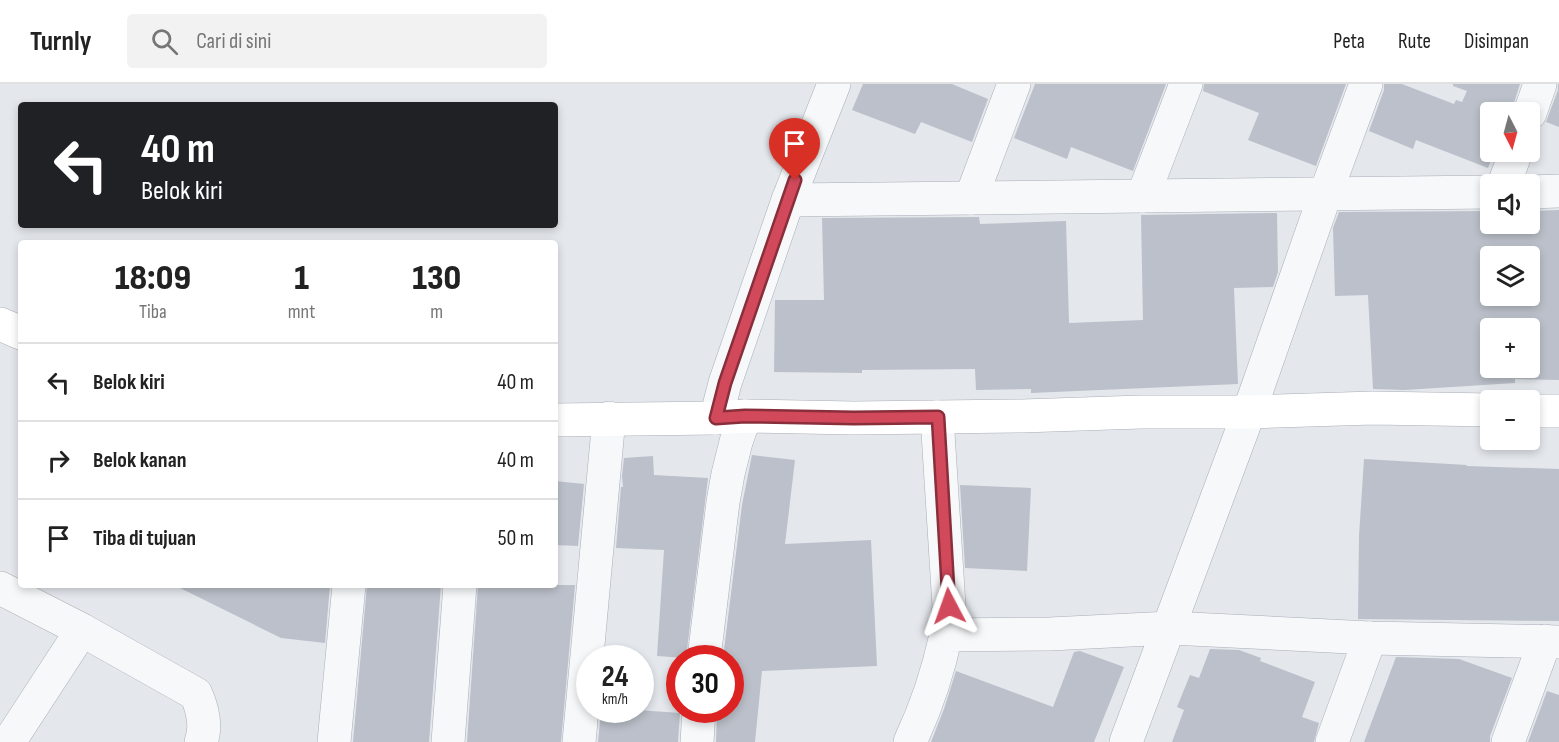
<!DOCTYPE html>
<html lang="id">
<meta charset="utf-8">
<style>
:root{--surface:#fff;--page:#f2f2f2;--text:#222;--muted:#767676;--line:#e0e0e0}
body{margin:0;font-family:"Sofia Sans Condensed",sans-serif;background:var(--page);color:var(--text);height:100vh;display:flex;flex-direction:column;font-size:22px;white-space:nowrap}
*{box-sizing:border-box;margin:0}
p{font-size:20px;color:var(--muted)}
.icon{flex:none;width:33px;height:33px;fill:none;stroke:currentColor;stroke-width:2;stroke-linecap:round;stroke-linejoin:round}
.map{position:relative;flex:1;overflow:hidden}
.panel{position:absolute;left:18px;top:156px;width:540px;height:348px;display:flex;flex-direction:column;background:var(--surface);border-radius:6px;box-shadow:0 3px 9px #0003}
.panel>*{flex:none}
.banner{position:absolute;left:18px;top:18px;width:540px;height:126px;border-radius:6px;box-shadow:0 3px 9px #0003;background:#202124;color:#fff;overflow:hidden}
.needle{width:39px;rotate:174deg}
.fabs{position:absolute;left:1480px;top:18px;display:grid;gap:12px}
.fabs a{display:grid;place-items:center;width:60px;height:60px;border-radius:6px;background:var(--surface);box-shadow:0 3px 9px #0003;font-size:30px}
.speed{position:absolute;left:576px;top:561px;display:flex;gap:12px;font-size:30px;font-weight:700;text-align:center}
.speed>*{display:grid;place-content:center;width:78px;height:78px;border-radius:50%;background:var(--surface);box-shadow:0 3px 9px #0003;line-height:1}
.speed small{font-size:15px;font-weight:400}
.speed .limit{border:9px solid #d22;background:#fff;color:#111}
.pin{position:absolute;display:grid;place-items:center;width:51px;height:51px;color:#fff;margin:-62px -26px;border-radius:50% 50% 50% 0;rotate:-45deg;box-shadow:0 0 6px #0007}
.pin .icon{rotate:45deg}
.me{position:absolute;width:66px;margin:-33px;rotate:356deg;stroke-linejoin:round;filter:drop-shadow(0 0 4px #0008)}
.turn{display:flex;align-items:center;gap:21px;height:126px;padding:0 24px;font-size:27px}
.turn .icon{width:78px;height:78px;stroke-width:2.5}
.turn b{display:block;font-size:42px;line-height:51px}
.eta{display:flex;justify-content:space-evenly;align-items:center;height:102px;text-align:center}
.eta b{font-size:36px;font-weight:800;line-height:42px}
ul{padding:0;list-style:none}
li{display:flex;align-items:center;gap:18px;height:78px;padding:0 24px;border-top:2px solid var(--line)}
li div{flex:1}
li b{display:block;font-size:22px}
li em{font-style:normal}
header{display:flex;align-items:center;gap:36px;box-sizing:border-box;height:84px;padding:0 30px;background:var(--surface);border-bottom:2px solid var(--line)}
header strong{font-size:28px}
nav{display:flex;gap:33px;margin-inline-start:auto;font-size:21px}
.search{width:420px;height:54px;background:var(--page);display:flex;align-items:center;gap:15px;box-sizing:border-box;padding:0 21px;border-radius:6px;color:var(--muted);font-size:22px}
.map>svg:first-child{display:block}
.building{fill:#bbc0ca;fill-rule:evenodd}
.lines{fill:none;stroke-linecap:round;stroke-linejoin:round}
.street-casing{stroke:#a9aeb7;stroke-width:34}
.secondary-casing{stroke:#a9aeb7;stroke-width:34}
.street{stroke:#f7f8fa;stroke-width:33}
.secondary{stroke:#fff;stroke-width:33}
.route-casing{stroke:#882f3b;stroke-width:15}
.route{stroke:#d1495b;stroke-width:10}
</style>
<header>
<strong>Turnly</strong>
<div class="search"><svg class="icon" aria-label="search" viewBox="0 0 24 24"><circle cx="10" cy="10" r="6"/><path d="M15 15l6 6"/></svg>Cari di sini</div>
<nav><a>Peta</a><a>Rute</a><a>Disimpan</a></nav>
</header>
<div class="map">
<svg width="1559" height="658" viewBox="0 0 1559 658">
<rect width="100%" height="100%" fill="#e4e7ec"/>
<!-- building -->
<g class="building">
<path d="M863,0H952L988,15L972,58L921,38L915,50L852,26Z"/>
<path d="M1035,0H1166L1133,87L1071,63L1067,75L1014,54Z"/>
<path d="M1204,0H1346L1316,82L1248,56L1259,29L1203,7Z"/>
<path d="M1384,0H1402L1454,20L1456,16L1462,18L1467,7L1453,2V0H1520L1512,25H1511L1509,28H1491V68H1494L1488,84L1416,56L1413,65L1369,47L1384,6Z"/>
<path d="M1558,0H1559V43L1546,38L1558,6Z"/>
<path d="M1559,126V296L1515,295V299L1405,306L1373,305L1368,211L1335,212L1333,144L1339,128L1491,127V140H1530V127ZM1491,172H1530V212H1491ZM1491,244H1530V284H1491Z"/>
<path d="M1277,129L1278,188L1273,203L1234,204L1238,300L1031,309V305L976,306L975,285L862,286V289L774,288L775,216H824L822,134L979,133L980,140L1066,137L1069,239L1143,236L1141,131Z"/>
<path d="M752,371L795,376L785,460L871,456L877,582L762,587L755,658H716L717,626H730V574H723L742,421Z"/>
<path d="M653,372L654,391L708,394L686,574L657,572L664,466L616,464L621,403H623L622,392L624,374Z"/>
<path d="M1364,375L1467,381L1466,382L1559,385V537L1358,535L1359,452Z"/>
<path d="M555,397L584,400L578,462L555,461Z"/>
<path d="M960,401L1031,404L1027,487L965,484Z"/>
<path d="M174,501H330L325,559L281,554Z"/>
<path d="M367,501H441L429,658H353Z"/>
<path d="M478,501H575L561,658H467Z"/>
<path d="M1210,565L1239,566L1261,574L1260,577L1315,598L1302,633L1319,639L1314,658H1172L1184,626L1177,623L1190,591L1199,594Z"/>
<path d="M1080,567L1124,583L1094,658H931L944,625L956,587L1053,623L1074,568Z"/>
<path d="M1396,573L1459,575L1512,594L1490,652V658H1364Z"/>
<path d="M1547,607L1559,611V658H1528Z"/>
<path d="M601,626H637L680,629L678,658H598Z"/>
</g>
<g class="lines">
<defs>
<g id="street">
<path d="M834,0L788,116L1491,108"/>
<path d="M1530,29L1540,0"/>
<path d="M1504,100L1516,68"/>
<path d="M1530,108L1559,107"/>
<path d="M1143,112L1186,0"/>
<path d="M971,114L1014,0"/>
<path d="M937,333L949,522L946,551"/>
<path d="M716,334L725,299L788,116"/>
<path d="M0,504L82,546L196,610C203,626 207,642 201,658"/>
<path d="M704,574L723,418L728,390L736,358L745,332"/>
<path d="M9,658L82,546"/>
<path d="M334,658L349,501"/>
<path d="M448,658L460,501"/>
<path d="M579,658L609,334"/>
<path d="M697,658L699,626"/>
<path d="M910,658C926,624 938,588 946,551L1050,550L1170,544L1370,554L1559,558"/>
<path d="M1126,658L1249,328L1325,111L1366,0"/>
<path d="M1332,658L1370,554"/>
<path d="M1508,658L1545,557"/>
</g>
<g id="secondary">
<path d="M0,240L21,249"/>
<path d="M1530,327H1559"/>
<path d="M555,336L716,334L745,332L854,334L1022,332L1141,328H1249L1373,324L1491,326"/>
</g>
</defs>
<!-- street casing -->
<use href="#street" class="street-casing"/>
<!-- secondary casing -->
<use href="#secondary" class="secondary-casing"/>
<!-- street -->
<use href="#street" class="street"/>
<!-- secondary -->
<use href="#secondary" class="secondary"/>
</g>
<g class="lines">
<defs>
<path id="route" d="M795,96L725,299L716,334L745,332L854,334L938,333L949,522"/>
</defs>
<!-- route casing -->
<use href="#route" class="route-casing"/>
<!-- route -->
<use href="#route" class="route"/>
</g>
</svg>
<div class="fabs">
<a><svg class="needle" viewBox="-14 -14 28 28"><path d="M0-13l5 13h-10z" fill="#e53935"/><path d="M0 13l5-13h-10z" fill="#767676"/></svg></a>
<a><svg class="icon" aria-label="sound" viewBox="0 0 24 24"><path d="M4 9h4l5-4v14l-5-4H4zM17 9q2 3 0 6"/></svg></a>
<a><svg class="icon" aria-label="layers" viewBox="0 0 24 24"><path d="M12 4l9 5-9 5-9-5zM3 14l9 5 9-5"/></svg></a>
<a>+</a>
<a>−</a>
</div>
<div class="speed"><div>24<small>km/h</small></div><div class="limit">30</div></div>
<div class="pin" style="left:795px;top:96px;background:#d93025"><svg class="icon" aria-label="arrive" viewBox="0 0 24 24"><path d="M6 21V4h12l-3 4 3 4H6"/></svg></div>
<svg class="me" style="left:949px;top:522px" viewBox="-20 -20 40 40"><path d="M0-17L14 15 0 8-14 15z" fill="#d1495b" stroke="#fff" stroke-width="4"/></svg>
<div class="banner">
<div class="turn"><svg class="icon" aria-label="left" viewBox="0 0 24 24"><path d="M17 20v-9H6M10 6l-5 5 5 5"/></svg><div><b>40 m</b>Belok kiri</div></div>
</div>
<section class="panel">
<div class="eta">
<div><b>18:09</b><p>Tiba</p></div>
<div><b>1</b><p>mnt</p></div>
<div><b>130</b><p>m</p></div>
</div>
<ul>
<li><svg class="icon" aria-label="left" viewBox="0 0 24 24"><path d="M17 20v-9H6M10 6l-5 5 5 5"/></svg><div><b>Belok kiri</b></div><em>40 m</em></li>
<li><svg class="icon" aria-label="right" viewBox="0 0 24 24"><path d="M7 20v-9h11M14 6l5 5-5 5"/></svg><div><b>Belok kanan</b></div><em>40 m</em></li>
<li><svg class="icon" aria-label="arrive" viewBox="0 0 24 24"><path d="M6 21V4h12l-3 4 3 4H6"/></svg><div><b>Tiba di tujuan</b></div><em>50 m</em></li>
</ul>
</section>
</div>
